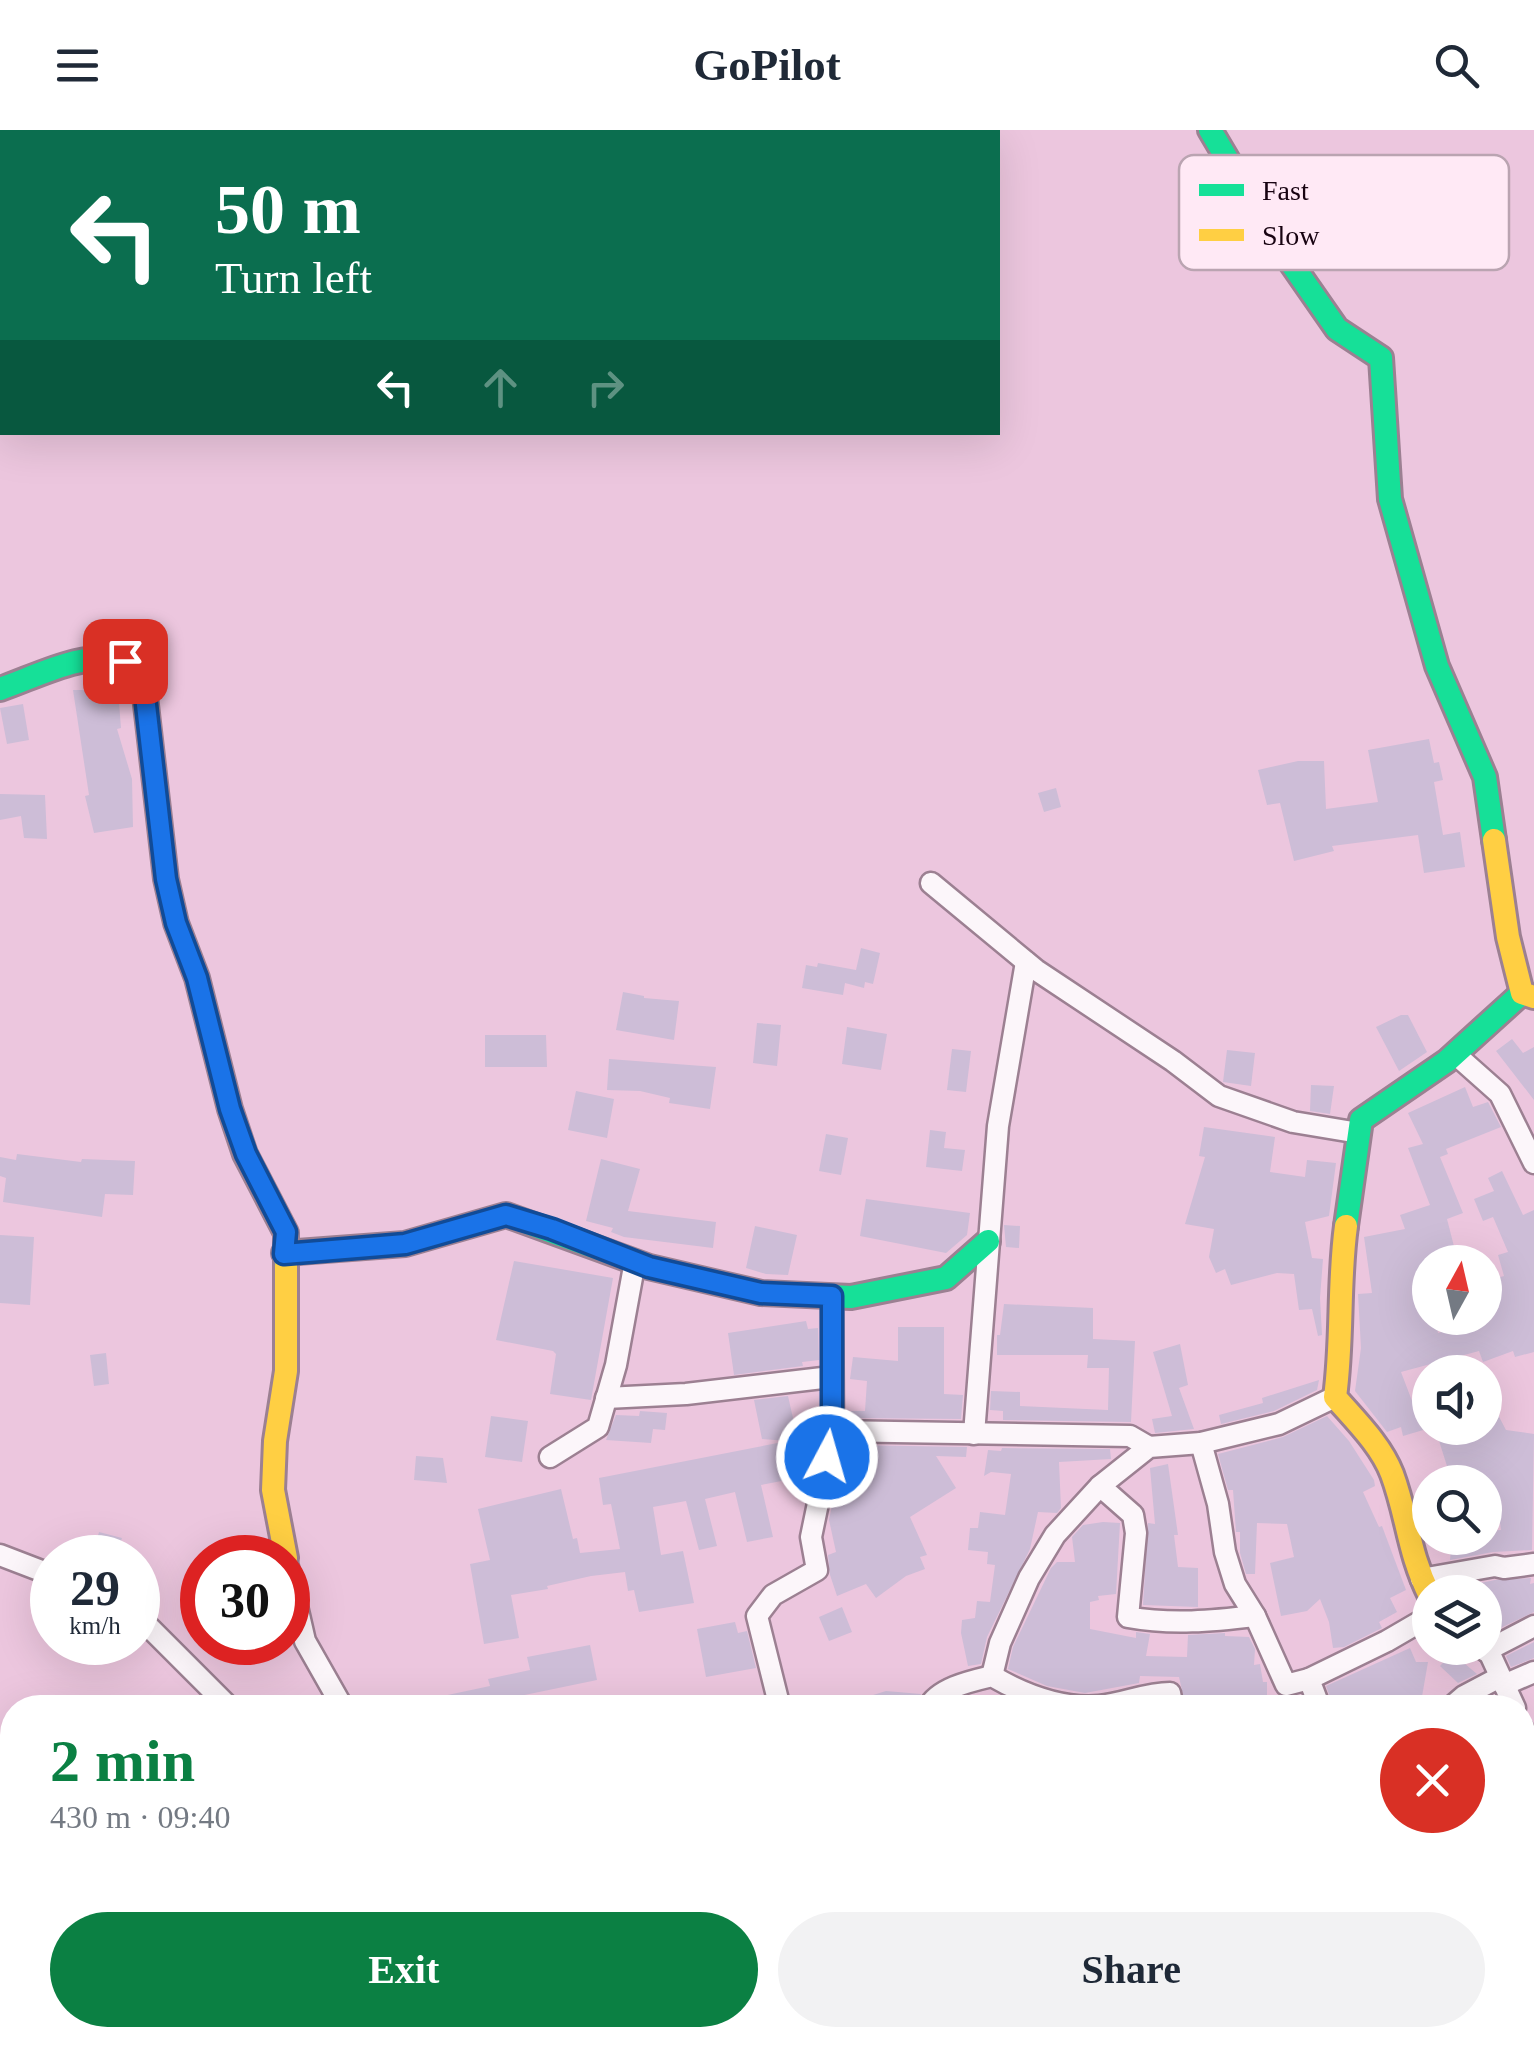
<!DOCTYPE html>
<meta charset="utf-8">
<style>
:root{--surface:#fff;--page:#f2f2f3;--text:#1f2937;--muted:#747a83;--accent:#0b8043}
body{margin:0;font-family:Georgia,serif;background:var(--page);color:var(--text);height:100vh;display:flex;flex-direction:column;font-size:38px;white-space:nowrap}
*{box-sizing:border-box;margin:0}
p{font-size:32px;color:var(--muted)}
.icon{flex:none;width:55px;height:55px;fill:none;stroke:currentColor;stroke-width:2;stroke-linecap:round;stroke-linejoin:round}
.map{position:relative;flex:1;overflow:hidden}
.details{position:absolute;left:0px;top:1565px;width:1535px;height:352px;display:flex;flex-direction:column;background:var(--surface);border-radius:40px 40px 0 0;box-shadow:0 10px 40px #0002}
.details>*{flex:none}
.banner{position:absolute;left:0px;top:0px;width:1000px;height:305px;box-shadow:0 10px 40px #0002;background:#0b6e4f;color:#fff;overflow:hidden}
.needle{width:65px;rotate:8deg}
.buttons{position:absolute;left:1412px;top:1115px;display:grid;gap:20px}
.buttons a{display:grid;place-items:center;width:90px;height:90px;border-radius:50%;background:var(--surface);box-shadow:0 10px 40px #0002;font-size:50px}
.speed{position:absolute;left:30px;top:1405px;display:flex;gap:20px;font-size:50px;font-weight:700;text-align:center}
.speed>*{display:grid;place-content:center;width:130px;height:130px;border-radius:50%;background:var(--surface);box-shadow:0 10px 40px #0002;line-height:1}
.speed small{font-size:25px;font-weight:400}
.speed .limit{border:15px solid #d22;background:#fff;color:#111}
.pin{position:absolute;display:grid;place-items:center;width:85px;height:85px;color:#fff;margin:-42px;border-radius:20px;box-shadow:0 5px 15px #0006}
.me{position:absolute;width:110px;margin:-55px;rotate:6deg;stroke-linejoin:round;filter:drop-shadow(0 0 8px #0008)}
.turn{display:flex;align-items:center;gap:35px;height:210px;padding:0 50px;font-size:45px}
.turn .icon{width:130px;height:130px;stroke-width:2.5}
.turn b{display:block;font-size:70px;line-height:85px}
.lanes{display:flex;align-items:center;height:95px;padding:0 50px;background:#0003;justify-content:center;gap:50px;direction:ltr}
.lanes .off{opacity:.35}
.round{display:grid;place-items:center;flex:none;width:105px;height:105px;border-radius:52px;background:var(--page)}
.summary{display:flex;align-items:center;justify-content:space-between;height:170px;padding:0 50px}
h1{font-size:60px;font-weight:800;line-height:75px;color:var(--accent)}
.button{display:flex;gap:20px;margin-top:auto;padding:20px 50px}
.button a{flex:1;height:115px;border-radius:60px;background:var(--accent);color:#fff;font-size:40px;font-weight:800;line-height:115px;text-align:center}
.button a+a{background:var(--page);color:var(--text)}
header{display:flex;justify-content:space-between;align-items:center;height:130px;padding:0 50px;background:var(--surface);font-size:45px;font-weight:800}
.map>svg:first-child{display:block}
.building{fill:#cdbdd7}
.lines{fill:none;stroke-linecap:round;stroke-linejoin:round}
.street-casing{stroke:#9c8092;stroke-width:25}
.fast-casing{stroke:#9c8092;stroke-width:28}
.slow-casing{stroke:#9c8092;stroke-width:28}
.street{stroke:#fcf6fa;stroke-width:20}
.fast{stroke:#16e098;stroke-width:22}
.slow{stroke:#ffcf43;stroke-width:22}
.route-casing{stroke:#114b97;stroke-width:25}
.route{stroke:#1a73e8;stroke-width:18}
.key{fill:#ffe9f5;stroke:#baa4b1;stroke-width:2.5}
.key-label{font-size:28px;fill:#180311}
</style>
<header><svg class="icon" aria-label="menu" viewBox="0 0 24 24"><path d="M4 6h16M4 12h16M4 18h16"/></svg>GoPilot<svg class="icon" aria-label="search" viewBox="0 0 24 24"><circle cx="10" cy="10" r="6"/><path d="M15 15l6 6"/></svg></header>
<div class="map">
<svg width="1534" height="1916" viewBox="0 0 1534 1916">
<rect width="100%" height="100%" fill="#ecc6de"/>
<!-- building -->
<g class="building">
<path d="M73,560H118L121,598L117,599L132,649L133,697L94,703L85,666L89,665Z"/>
<path d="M23,574L29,610L7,614L0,578Z"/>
<path d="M1429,609L1434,633L1439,632L1443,650L1434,652L1443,705L1460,702L1465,737L1424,743L1418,705L1332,716L1334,721L1294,731L1280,673L1267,675L1258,640L1298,631H1324L1326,679L1378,672L1368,620Z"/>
<path d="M1056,658L1061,677L1044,682L1038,663Z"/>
<path d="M0,664L45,665L47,709L24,708L21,686L0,690Z"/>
<path d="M861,818L880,823L873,854L865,852L864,858L845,853L843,865L802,858L806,835L817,837L818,833L856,840Z"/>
<path d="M623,862L644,866V868L679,871L674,910L616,900Z"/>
<path d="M1401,885H1408L1427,922L1399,941L1376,897Z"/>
<path d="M757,893L781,895L777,936L753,933Z"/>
<path d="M847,897L887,904L881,940L842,934Z"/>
<path d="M485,905H546L547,937H485Z"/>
<path d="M1512,909L1523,923L1534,917V970L1496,921Z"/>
<path d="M952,919L971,921L966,962L947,960Z"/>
<path d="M1227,920L1255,923L1251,956L1223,952Z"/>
<path d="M609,929L716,937L710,979L669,973L670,968L640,961L607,960Z"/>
<path d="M1311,955L1334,956L1330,984L1310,981Z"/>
<path d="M1465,957L1473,977L1488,972L1501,997L1446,1019L1448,1024L1440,1027L1463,1083L1447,1089L1458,1132H1430V1189L1436,1188L1438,1203L1485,1189V1151L1504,1146L1498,1125L1508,1122L1493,1087L1483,1091L1474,1069L1494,1061L1488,1048L1502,1041L1523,1085L1534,1080V1222L1515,1227L1513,1221L1483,1232L1479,1221L1401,1242L1417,1284L1430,1280V1298L1403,1306L1401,1297L1387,1302L1355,1261L1361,1218L1358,1164L1372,1163L1364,1107L1405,1099L1400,1085L1430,1075L1408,1018L1423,1014L1408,983Z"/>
<path d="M576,961L614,969L607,1008L568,1000Z"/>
<path d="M1204,997L1275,1007L1270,1042L1305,1047L1307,1030L1336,1033L1329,1086L1305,1092L1312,1128L1323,1129L1320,1168L1322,1205L1318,1206L1312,1179L1299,1180L1294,1144L1277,1143L1231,1155L1225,1139L1216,1143L1209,1127L1214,1099L1185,1094L1205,1027L1199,1026Z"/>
<path d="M930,1000L946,1002L944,1018L965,1020L962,1041L926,1037Z"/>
<path d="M826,1004L848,1008L841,1045L819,1041Z"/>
<path d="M17,1024L81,1032L82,1029L135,1031L133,1065L105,1064L102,1087L3,1072L6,1048L0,1046V1027L16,1030Z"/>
<path d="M601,1029L640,1039L628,1081L716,1092L713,1118L624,1107L611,1102L613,1098L586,1091Z"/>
<path d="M866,1069L970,1083L967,1105L946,1123L860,1106Z"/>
<path d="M1004,1095L1020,1096L1019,1118L1006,1117Z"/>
<path d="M755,1096L797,1105L788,1145L766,1144L746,1138Z"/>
<path d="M0,1105L34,1107L30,1175L0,1173Z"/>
<path d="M514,1131L613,1148L591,1270L550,1264L556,1224L553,1221L496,1210Z"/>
<path d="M1004,1174L1093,1178V1209L1135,1211L1131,1292L1003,1290V1281L990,1280L991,1261L1020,1262V1276L1108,1280L1109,1238H1087L1088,1225H997V1205H1000Z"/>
<path d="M806,1191L808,1199L818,1198L819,1230L802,1232L803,1236L734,1245L728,1203Z"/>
<path d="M898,1197H944V1264L963,1265L961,1289L850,1288L851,1281H865L867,1251L850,1249L853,1227L898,1231Z"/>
<path d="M1180,1214L1188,1255L1179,1258L1194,1299L1155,1303L1152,1289L1172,1286L1153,1222Z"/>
<path d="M106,1223L109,1254L94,1256L90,1225Z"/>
<path d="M1319,1250L1317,1260L1274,1281L1221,1294L1219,1285L1263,1273L1262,1268Z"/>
<path d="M1485,1260L1506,1300L1534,1304L1532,1420L1493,1422L1450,1430L1452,1408H1486V1401L1501,1400L1497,1370H1493L1494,1365L1485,1366V1352H1452L1435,1298H1485Z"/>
<path d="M788,1266L795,1297L788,1299L797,1348L761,1355L773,1407L747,1412L735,1362L705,1369L717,1416L699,1420L686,1371L653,1377L661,1425L683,1421L694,1473L639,1482L634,1460L628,1461L625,1442L591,1446L547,1456L548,1459L511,1465L519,1508L484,1514L470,1434L490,1430L478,1379L561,1359L573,1409L577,1408L580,1423L620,1419L611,1374L603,1375L599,1348L788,1311L762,1309L754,1270Z"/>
<path d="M640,1281L667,1283L665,1300L653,1299L651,1313L606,1310L616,1285L639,1286Z"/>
<path d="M491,1286L528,1291L522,1332L485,1327Z"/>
<path d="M1327,1286L1349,1311L1374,1350L1375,1356L1363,1362L1379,1397L1382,1396L1406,1460L1390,1468L1397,1482L1379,1492L1382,1498L1344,1517L1333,1518L1329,1492L1320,1469L1307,1481L1281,1486L1270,1433L1294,1427L1287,1394L1257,1393L1255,1444H1246L1240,1423V1402H1236L1233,1360H1228L1218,1324L1283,1307Z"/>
<path d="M848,1315L967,1317L966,1327L936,1326L956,1358L910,1387L927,1425L920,1427L925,1439L906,1446L876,1468L866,1454L837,1466L830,1445L828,1425L836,1422L829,1390L840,1336L845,1337Z"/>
<path d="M1002,1318L1110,1319L1111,1329L1059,1332L1061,1378L1057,1383L1038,1382L1030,1419L987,1507L981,1534L968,1536L961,1503L962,1490L975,1488L977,1471L990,1472L995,1435L987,1434L988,1422L968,1420L970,1398H978L980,1382L1005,1385L1011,1344L991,1342L984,1346L988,1320L1001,1321Z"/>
<path d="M416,1326L443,1328L447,1353L414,1350Z"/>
<path d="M1168,1334L1178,1405H1174L1178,1437L1198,1438V1477L1143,1475L1148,1393L1155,1394L1150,1338Z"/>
<path d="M1103,1392L1120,1393L1116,1464L1098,1466L1099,1470L1090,1472V1499L1136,1508V1502L1150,1504L1146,1526L1187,1527L1188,1505L1225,1503V1506L1249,1507L1255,1519L1254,1535L1260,1534L1263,1552H1267V1578H1186L1179,1547L1140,1546L1139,1553L1085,1563L1047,1556L1008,1539L1013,1517L1051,1438L1057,1432H1075L1072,1407L1083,1395Z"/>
<path d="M99,1402L122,1408L115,1428H92Z"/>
<path d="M1531,1448L1530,1454L1534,1453V1482L1486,1505L1485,1454L1447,1460L1495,1450Z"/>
<path d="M842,1477L852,1502L829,1511L819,1487Z"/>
<path d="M735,1492L738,1503L747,1501L756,1538L706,1547L697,1499Z"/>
<path d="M1534,1512V1528L1511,1537L1506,1526Z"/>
<path d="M590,1515L597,1550L510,1568L512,1578H494V1574L475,1578H424V1570L490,1556L488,1549L530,1540L527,1527Z"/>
<path d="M1410,1518L1416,1532H1428L1420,1578H1334L1326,1556Z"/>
<path d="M1452,1523L1477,1544L1458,1553L1440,1536Z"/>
<path d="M886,1561L921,1564L914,1578H845L844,1574Z"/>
</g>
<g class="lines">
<defs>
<g id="street">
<path d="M931,753L1036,840L1173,931L1219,966L1293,992L1359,1003"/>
<path d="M1455,924L1500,964L1534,1033"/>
<path d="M606,1268L686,1264L831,1247"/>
<path d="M833,1301L1130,1306L1149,1317"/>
<path d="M974,1304L998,996L1026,832"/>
<path d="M1201,1313L1218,1374L1225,1422L1235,1454L1255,1486L1286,1555L1309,1549"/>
<path d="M550,1327L598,1297L616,1235L635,1131"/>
<path d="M1100,1356L1133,1385L1136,1403L1128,1487C1171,1495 1213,1491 1255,1486"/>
<path d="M0,1425L52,1445"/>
<path d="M288,1437L305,1511L343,1578"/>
<path d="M1421,1449L1495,1436L1504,1438L1534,1434"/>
<path d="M138,1486L230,1578"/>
<path d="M1482,1518L1490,1524L1515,1578"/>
<path d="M1486,1521L1534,1496"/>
<path d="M992,1546L1000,1513L1029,1448L1055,1405L1100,1356L1149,1317L1201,1313L1279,1294L1335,1267"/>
<path d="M1504,1555L1534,1542"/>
<path d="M780,1578L757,1486L773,1465L817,1440L811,1407L833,1301L832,1167"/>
<path d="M928,1578C938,1558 971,1551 992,1546C1023,1564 1062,1579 1099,1576C1123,1574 1145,1563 1170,1563L1173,1578"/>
<path d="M1320,1578L1309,1549L1387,1511L1430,1486"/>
<path d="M1450,1578L1464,1566L1500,1547"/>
<path d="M1522,1598L1534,1642"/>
<path d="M438,1905L441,1916"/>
<path d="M880,1905L883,1916"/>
<path d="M1338,1905L1344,1916"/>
<path d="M43,1916L58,1905"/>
<path d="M801,1916L808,1905"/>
<path d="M1239,1916L1241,1905"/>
</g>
<g id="fast">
<path d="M1210,0L1275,110L1337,199L1381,228L1390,369L1437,536L1485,647L1494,710"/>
<path d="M0,559C38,546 84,520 125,531L136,542L145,566L166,749L176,793L197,848L230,979L245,1024L286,1103V1136"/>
<path d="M1346,1096L1361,990L1447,931L1522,863"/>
<path d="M284,1123L405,1114L506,1085L649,1137L761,1163L851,1167L946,1148L988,1111"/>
<path d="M0,1677L12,1720"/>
<path d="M129,1905L138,1916"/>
</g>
<g id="slow">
<path d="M1494,710L1508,807L1522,863L1534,867"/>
<path d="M1346,1096C1338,1154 1343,1209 1335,1267C1355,1290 1381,1315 1392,1344C1408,1387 1408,1422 1430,1466"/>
<path d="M286,1136V1241L275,1311L273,1360L286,1428"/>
</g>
</defs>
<!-- street casing -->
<use href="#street" class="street-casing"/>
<!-- fast casing -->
<use href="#fast" class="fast-casing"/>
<!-- slow casing -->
<use href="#slow" class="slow-casing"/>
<!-- street -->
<use href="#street" class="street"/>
<!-- fast -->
<use href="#fast" class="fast"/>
<!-- slow -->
<use href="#slow" class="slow"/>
</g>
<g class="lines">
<defs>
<path id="route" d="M125,531L136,541L145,566L166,749L176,793L197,848L230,979L246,1024L286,1102L284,1124L405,1114L506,1085L552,1099L649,1137L761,1163L832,1166V1301L827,1327"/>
</defs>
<!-- route casing -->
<use href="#route" class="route-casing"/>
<!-- route -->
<use href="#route" class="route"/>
</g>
<!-- legend -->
<rect x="1179" y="25" width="330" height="115" rx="15" class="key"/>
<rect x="1199" y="54" width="45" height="12" fill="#16e098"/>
<rect x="1199" y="99" width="45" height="12" fill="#ffcf43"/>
<g class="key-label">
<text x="1262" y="70">Fast</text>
<text x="1262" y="115">Slow</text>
</g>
</svg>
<div class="buttons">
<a><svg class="needle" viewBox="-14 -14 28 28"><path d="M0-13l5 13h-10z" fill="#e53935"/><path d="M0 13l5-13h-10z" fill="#747a83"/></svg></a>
<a><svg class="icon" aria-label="sound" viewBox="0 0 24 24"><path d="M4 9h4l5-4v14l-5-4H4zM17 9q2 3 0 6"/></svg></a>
<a><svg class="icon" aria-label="search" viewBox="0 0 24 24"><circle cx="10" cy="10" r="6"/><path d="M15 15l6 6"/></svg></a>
<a><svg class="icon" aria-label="layers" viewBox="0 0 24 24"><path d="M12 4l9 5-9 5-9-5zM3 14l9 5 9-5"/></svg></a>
</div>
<div class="speed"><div>29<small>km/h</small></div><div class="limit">30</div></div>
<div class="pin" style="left:125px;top:531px;background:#d93025"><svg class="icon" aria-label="arrive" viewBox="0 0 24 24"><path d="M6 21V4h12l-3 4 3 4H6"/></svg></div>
<svg class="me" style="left:827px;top:1327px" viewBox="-20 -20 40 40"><circle r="17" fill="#1a73e8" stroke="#fff" stroke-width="3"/><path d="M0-11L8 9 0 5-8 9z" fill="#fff"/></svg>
<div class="banner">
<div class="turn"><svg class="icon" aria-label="left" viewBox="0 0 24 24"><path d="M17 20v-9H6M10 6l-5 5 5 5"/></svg><div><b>50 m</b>Turn left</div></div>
<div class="lanes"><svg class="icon" aria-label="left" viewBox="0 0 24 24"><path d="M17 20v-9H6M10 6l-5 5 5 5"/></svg><svg class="icon off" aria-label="ahead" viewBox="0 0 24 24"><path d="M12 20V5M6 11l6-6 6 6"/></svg><svg class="icon off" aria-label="right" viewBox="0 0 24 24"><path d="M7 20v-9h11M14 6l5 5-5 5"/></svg></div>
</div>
<section class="details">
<div class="summary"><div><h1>2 min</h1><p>430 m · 09:40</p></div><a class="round" style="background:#d93025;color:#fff"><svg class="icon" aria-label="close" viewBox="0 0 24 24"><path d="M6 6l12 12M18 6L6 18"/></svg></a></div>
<div class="button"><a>Exit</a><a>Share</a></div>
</section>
</div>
